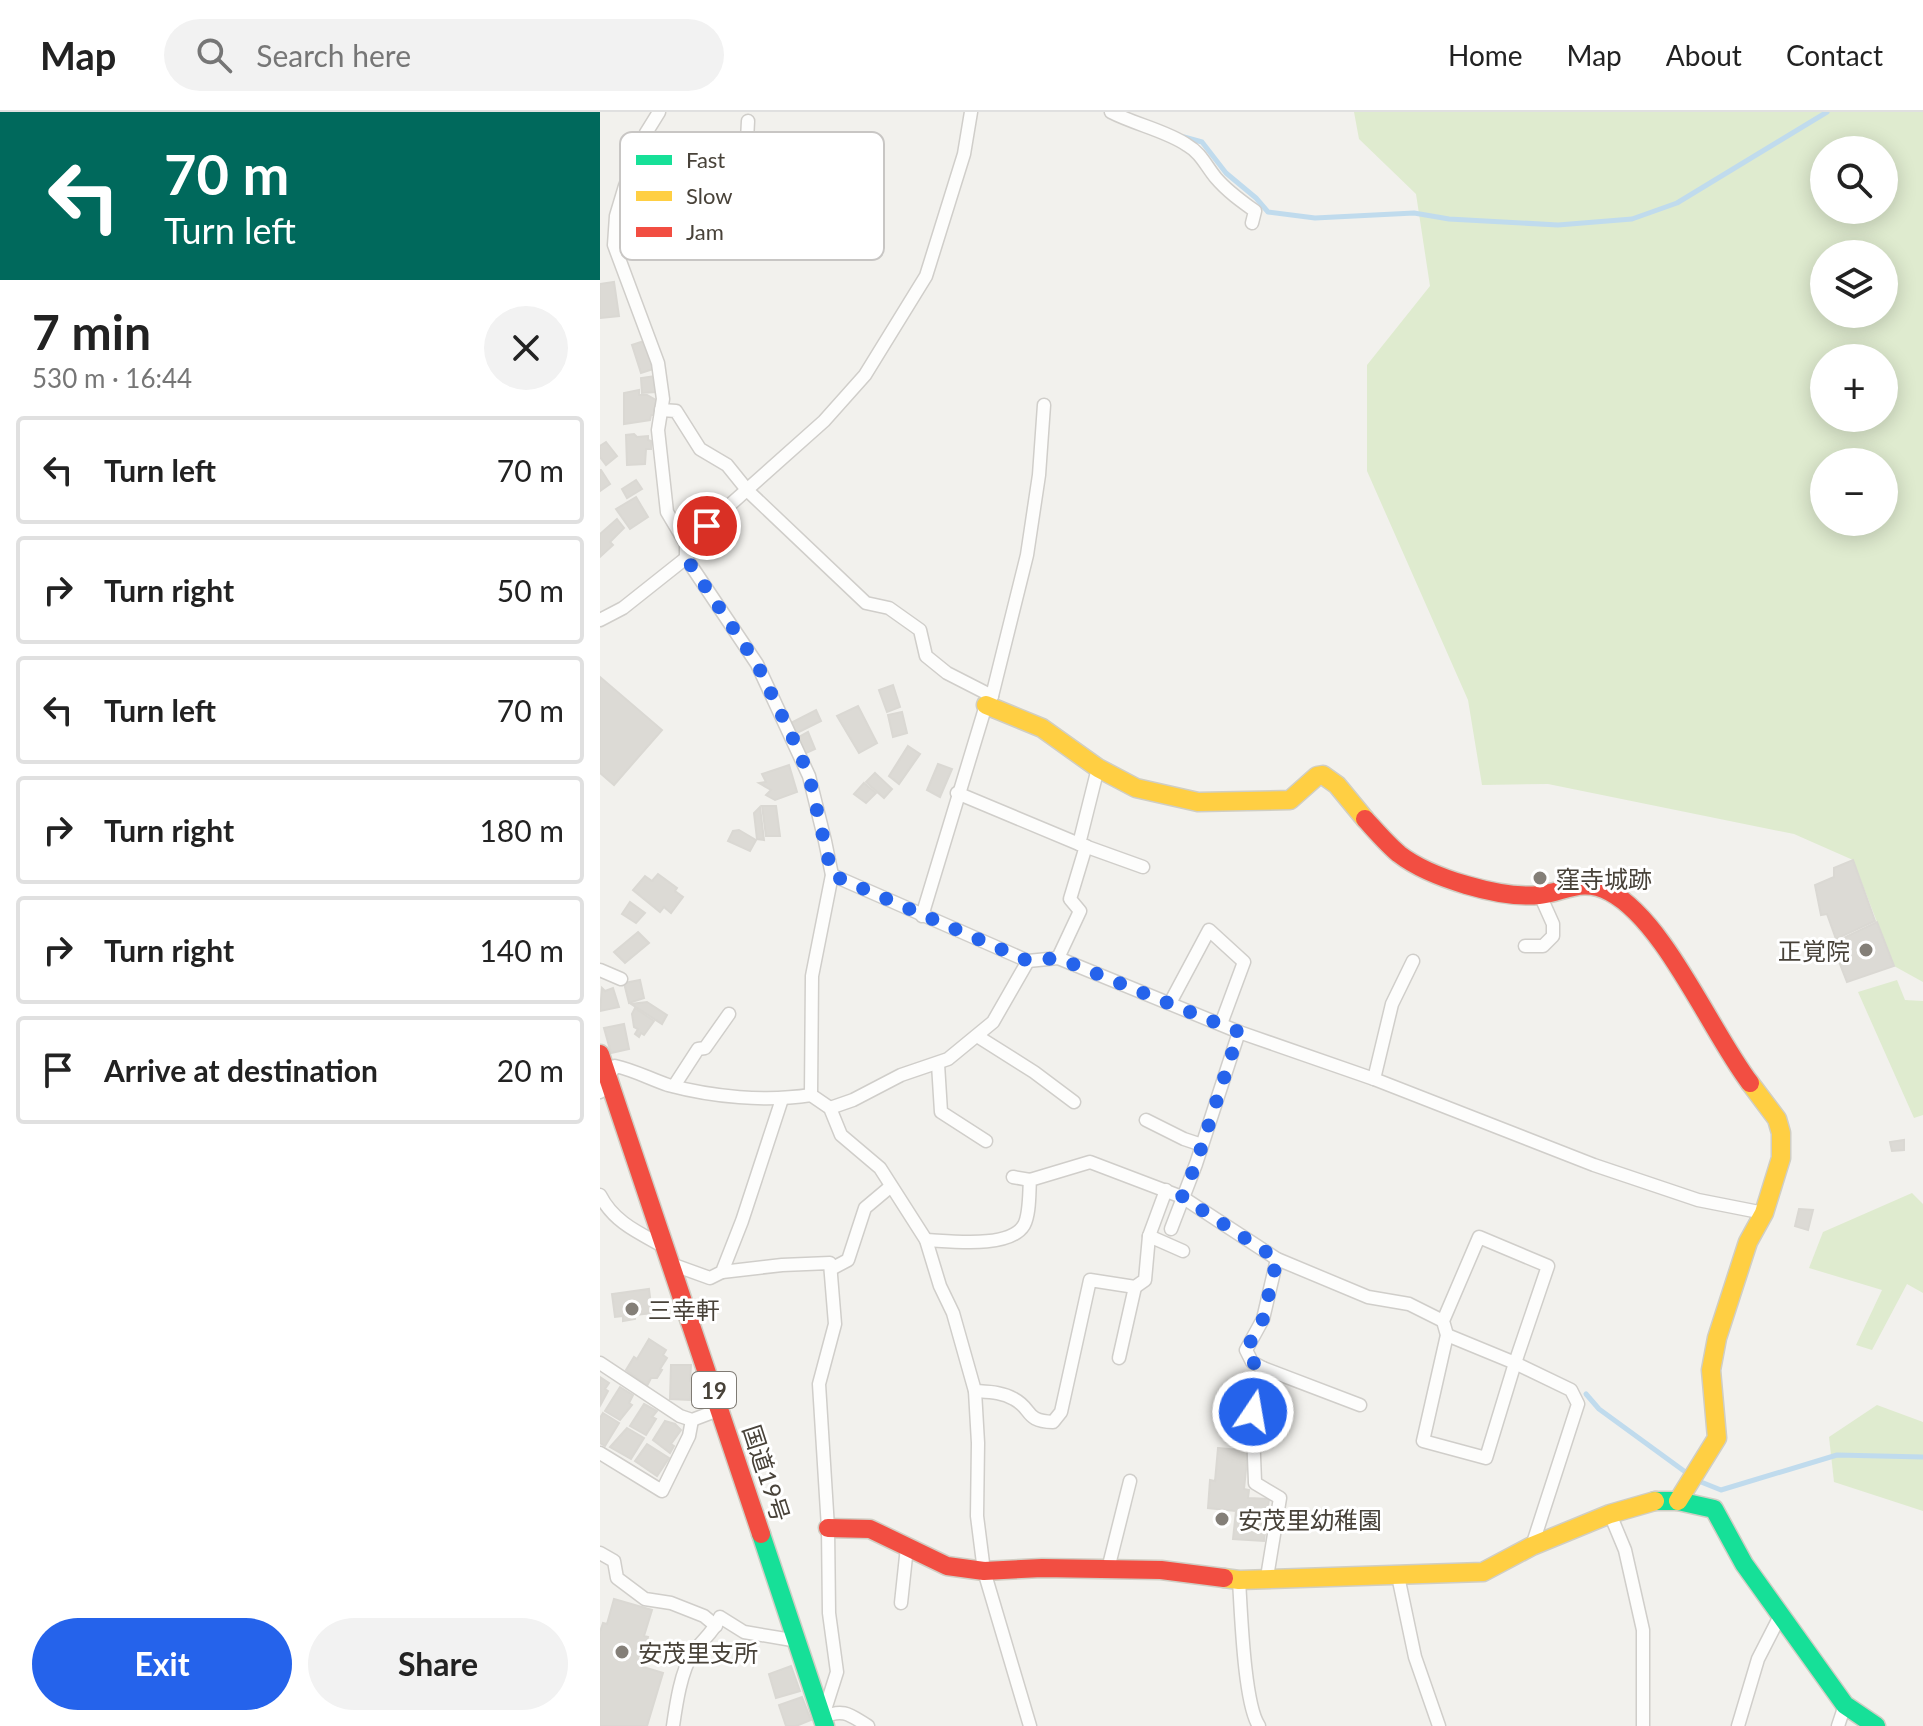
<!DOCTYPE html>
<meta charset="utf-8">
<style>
:root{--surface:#fff;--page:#f2f2f2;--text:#222;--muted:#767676;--line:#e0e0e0;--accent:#2563eb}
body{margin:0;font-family:Lato,"Noto Sans JP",sans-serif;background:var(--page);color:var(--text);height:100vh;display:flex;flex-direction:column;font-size:30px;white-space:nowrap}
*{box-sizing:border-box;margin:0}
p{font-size:26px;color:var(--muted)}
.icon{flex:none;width:44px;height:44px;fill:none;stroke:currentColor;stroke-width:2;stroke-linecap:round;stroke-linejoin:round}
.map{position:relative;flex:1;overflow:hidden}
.details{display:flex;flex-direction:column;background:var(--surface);width:600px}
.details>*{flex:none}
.hud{background:#00695c;color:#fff;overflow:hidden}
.tools{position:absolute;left:1210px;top:24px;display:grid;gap:16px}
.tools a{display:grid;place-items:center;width:88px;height:88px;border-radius:50%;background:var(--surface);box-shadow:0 4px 20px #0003;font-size:40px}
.pin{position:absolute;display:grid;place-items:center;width:68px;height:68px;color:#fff;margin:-34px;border:4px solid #fff;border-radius:50%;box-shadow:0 2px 8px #0007}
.me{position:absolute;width:88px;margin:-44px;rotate:12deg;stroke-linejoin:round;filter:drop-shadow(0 0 6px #0008)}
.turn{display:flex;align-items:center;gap:28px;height:168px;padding:0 32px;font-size:36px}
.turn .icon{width:104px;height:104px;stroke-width:2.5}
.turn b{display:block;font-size:56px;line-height:68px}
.round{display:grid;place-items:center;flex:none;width:84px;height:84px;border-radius:42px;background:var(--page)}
.summary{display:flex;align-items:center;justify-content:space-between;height:136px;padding:0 32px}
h1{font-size:48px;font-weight:700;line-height:60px}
.button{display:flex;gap:16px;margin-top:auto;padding:16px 32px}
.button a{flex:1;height:92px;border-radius:48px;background:var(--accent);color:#fff;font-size:32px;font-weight:700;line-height:92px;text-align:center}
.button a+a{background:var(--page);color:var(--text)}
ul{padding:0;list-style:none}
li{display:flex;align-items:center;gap:24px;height:108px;margin:0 16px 12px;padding:0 16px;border:4px solid var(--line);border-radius:8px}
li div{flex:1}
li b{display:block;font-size:30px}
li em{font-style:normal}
header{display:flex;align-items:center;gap:48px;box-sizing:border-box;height:112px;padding:0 40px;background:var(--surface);border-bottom:2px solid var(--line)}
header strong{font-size:38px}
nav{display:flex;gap:44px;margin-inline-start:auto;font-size:28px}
.search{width:560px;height:72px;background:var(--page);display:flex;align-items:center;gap:20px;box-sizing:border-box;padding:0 28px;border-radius:44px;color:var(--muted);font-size:30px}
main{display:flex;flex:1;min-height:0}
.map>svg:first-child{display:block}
.green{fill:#dfebcf;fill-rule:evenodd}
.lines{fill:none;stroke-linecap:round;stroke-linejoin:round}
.stream{stroke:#c0dbed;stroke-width:5}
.building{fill:#dcdad5;stroke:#dad8d3;stroke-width:2}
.street-casing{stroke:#d0ceca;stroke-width:15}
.fast-casing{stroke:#d0cec4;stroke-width:21}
.slow-casing{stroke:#d0cec4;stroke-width:21}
.jam-casing{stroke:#d0cec4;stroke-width:21}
.street{stroke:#fdfdfc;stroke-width:12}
.fast{stroke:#16e098;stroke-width:18}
.slow{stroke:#ffcf43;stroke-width:18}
.jam{stroke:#f24e42;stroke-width:18}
.route{stroke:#2563eb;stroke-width:14;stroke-dasharray:0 25.2}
.poi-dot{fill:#847f78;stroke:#fff;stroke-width:3}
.labels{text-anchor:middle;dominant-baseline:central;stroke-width:6;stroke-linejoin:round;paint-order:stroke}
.shield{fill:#fff;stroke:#7f7b74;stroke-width:2}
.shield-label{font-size:22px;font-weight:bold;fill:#484239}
.poi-label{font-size:24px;fill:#484239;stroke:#fff;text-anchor:start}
.street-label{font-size:24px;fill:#484239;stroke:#fff}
.key{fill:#fff;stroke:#c8c6c4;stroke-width:2}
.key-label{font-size:22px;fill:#484239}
</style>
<header>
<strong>Map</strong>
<div class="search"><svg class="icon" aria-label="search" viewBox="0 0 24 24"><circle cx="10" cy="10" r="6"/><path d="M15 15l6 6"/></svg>Search here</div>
<nav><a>Home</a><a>Map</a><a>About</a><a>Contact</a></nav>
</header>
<main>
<section class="details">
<div class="hud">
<div class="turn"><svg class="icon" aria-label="left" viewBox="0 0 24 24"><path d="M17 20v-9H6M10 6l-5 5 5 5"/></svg><div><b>70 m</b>Turn left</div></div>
</div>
<div class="summary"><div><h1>7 min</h1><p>530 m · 16:44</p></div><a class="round"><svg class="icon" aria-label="close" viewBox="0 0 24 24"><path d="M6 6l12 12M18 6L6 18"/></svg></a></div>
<ul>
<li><svg class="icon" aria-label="left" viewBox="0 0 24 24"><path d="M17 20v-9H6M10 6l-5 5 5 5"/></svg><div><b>Turn left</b></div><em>70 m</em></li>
<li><svg class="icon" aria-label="right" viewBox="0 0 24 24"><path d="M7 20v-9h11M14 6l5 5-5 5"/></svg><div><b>Turn right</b></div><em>50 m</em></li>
<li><svg class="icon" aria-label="left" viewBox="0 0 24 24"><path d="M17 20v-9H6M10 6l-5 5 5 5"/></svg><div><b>Turn left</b></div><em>70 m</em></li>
<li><svg class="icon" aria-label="right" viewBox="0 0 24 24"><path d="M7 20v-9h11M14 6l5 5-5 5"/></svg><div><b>Turn right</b></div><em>180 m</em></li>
<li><svg class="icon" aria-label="right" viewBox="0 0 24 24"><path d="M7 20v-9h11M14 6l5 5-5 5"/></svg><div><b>Turn right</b></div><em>140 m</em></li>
<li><svg class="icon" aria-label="arrive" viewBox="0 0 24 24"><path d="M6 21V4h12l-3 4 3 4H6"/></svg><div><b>Arrive at destination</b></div><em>20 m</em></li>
</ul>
<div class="button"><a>Exit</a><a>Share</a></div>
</section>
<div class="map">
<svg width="1323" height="1614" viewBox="0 0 1323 1614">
<rect width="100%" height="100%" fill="#f2f1ed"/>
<!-- green -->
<g class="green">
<path d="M754,0H1323V870L1294,854L1253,748L1194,722L948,672L882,673L868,588L767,359V253L830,174L816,82L759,27ZM1224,38H1284V98H1224ZM1224,142H1284V202H1224ZM1224,246H1284V306H1224ZM1224,350H1284V410H1224Z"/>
<path d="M1297,868L1305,888L1323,889V1003L1314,1006L1258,880Z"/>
<path d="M1312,1081L1323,1092V1181L1307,1172L1272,1238L1256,1233L1282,1178L1209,1156L1223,1120Z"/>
<path d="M1277,1293L1323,1310V1399L1234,1370L1229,1325Z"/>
</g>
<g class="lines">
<!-- stream -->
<g class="stream">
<path d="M584,25L602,30L626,61L656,86L668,100L715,106L814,101L849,107L958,113L1032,107L1077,91L1227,0"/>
<path d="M986,1282L999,1297L1084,1359"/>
<path d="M1096,1368L1121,1378L1237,1343L1323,1345"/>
</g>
</g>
<!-- building -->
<g class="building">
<path d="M14,170L19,204L0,206V172Z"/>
<path d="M44,229L53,257L41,261L32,233Z"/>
<path d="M56,264V280L42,281L41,266Z"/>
<path d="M39,278V283H47L56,288L55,295H59L58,303H51L50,308L24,312V281Z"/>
<path d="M34,322L37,325L48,324V328L51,329V337H46L45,352L27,353L26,323Z"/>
<path d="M6,330L17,344L6,353L0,345V334Z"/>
<path d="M1,358L10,372L0,379V358Z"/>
<path d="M36,368L42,377L27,386L22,377Z"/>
<path d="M36,385L48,405L30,417L16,397Z"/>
<path d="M17,407L24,416L10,430L13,433L0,445V422Z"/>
<path d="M0,565L62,618L14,673L0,661Z"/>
<path d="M293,573L300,595L287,600L279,578Z"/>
<path d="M258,594L277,631L259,641L237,604Z"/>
<path d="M216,598L221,609L195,622L189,612Z"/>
<path d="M302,600L307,621L293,625L288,603Z"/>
<path d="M208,620L215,637L204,642L197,626Z"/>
<path d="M308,634L320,642L299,672L289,664Z"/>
<path d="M338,652L352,657L340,685L327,678Z"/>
<path d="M189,653L197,680L175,688L166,683L171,678L159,671L166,670L162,662Z"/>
<path d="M275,661L292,677L284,686L266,670Z"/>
<path d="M264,671L276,681L266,691L254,682Z"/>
<path d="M162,694H176L180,724H166Z"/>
<path d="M160,695L164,728L157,727L154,701Z"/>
<path d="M139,718L156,728L150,739L128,729L133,719Z"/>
<path d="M1253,748L1275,809L1236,827L1227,802L1221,803L1215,773L1234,765V756Z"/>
<path d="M58,762L77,776L75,779L83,785L71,801L64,795L60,800L33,778L45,764L52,769Z"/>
<path d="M30,790L45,801L36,811L22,802Z"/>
<path d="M1277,810L1294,854L1247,870L1236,842L1239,838L1237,829Z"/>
<path d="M38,820L49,831L25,851L14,840Z"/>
<path d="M40,868L44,886L29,891L24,871Z"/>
<path d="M2,876L5,879L13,876L19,895L0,899Z"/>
<path d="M47,890L67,903L62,912L31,892Z"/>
<path d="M35,896L54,909L44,923L41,921L39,925L35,922L38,917L34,915L32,902Z"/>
<path d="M24,912L29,937L11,941L4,916Z"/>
<path d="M1304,1028V1038L1292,1039L1290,1030Z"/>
<path d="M1199,1097L1213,1098L1208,1118L1195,1114Z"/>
<path d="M49,1177L52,1201L35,1203V1207L23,1209V1204L15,1205L12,1182Z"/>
<path d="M49,1227L66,1238L63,1243L67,1246L60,1257L62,1258L57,1266H51L47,1274L26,1258L34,1245L37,1247Z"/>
<path d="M71,1253H91L90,1269L93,1271L90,1288L70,1287Z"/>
<path d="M0,1265L9,1271L5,1277L8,1279L1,1292Z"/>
<path d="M20,1275L33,1283L29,1291L32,1293L20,1308L5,1299Z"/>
<path d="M44,1292L57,1299L52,1305L56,1307L46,1323L30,1314Z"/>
<path d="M3,1301L19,1311L5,1334L0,1331V1306Z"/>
<path d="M65,1309L75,1312L81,1318L71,1332L74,1334L70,1341L53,1328Z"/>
<path d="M27,1316L44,1326L31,1347L10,1335Z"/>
<path d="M47,1332L69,1346L57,1364L35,1349Z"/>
<path d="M618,1336L648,1339L644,1377L649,1378L648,1386L669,1387L664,1429L633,1427L636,1399L608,1396L610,1368L615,1369Z"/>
<path d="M14,1487L52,1498L44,1524L48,1525L40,1554L63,1561L47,1614H0V1520L3,1511L7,1512Z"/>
<path d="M191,1554L200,1579L176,1586L169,1562Z"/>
<path d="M202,1585L211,1608L196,1614H186L179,1593Z"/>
</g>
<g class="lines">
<defs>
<g id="street">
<path d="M59,0L46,21L25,74L16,104L14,133L58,251L63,287L58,318L67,400L86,432V446L157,552L209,664L225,729L232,763L212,864L211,983"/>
<path d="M511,0C534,12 567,19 587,33C601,41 606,54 616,66C627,79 641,89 655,99L652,111"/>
<path d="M146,47L148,9"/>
<path d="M61,298L76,299L100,337L127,353L148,379L266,491L289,496L320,518L326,544L347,561L392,584"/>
<path d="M86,432L224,309L265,263L326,164L364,42L371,0"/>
<path d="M0,508L23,496L86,446"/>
<path d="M357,681L479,732L543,755"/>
<path d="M479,732L498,656"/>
<path d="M232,763L428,849L458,846L639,920L774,967L994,1053L1098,1088L1164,1101"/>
<path d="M322,804L386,593L392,584L427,443L439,363L444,293"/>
<path d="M925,834H943L953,824V812L940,783"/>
<path d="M458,846L480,799L470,787L486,734"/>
<path d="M0,858L21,867"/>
<path d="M570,891L609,818L644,850L621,912"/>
<path d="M377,924L434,960L474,990"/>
<path d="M338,952L341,1000L386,1029"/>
<path d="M774,967L792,892L813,849"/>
<path d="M74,974L98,937L105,936L129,902"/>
<path d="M0,980L15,954C34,958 50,967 68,973C113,985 165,990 211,983L230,996L241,1023L280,1056L326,1128L340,1174L353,1201L375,1279L378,1331L377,1404L384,1459L430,1614"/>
<path d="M230,996L253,988L301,963L348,947L393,910L428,849"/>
<path d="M546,1008L584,1027L602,1033"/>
<path d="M413,1065L430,1068"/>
<path d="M0,1083C13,1109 37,1120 61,1133"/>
<path d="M571,1117L596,1052L639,920"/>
<path d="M549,1124L583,1139"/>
<path d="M879,1125L948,1154L915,1251L886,1346L823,1329L847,1223L843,1209Z"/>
<path d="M326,1128C350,1129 410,1137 424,1113C430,1102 429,1080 430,1068L490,1050L582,1085L677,1147L768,1185L809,1192L843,1209"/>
<path d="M71,1152L110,1166L122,1160L142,1109L182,987"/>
<path d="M231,1157L248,1148L265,1096L290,1075"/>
<path d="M122,1160L182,1153L230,1151L235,1212L219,1272L228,1416L229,1501L237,1560L223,1604"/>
<path d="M847,1223L915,1251L971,1278L978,1292L932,1434"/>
<path d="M519,1246L535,1175"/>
<path d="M0,1251L80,1304L92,1308L121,1297"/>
<path d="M663,1256L760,1293"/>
<path d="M375,1279C389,1280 402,1280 414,1287C433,1297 424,1309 453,1310L461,1300L490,1168L535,1175L545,1168L549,1124L566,1078"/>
<path d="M0,1341L62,1379L89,1324L92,1308"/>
<path d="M1010,1402L1025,1438L1043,1518V1614"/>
<path d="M0,1441L14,1449L17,1466L45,1487L71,1491L104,1504L116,1514"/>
<path d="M508,1457L530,1369"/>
<path d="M798,1464L815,1545L839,1614"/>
<path d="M667,1465L680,1386L655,1371C654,1332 649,1294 663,1256L652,1250L646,1238L663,1207L677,1147"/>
<path d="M639,1468C641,1499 644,1592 659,1614"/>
<path d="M301,1491L307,1435"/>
<path d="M223,1605C244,1596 250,1603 268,1614"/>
<path d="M73,1614C76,1593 81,1558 93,1541C102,1528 114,1520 120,1505L144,1520L198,1529"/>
<path d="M1138,1614L1158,1547L1180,1504"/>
<path d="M1238,1614L1245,1593"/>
</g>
<g id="fast">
<path d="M1055,1389H1078L1114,1397L1144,1452L1245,1593L1276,1614"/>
<path d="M161,1422L225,1614"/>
</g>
<g id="slow">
<path d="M386,593L442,616L498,656L536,676L598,690L690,688L717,664L723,663L737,673L765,707"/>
<path d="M1078,1389L1117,1326L1111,1258L1117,1226L1148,1130L1164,1101L1181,1046V1021L1177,1007L1150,971"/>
<path d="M624,1466L639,1468L883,1460L932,1434L1010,1402L1055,1389"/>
</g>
<g id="jam">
<path d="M765,707C776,719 787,732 799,742C830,766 901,787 939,783C965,780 982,765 1010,780C1065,809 1111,920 1150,971"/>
<path d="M0,942L161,1422"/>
<path d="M228,1416L270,1417L347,1454L384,1459L442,1456L561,1458L624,1466"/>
</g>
</defs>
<!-- street casing -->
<use href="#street" class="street-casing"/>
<!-- fast casing -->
<use href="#fast" class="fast-casing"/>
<!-- slow casing -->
<use href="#slow" class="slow-casing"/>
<!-- jam casing -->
<use href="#jam" class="jam-casing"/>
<!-- street -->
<use href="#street" class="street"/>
<!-- fast -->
<use href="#fast" class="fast"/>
<!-- slow -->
<use href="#slow" class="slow"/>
<!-- jam -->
<use href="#jam" class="jam"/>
</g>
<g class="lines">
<!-- route -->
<path class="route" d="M107,414L86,432V446L157,552L196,633L209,664L232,763L428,849L458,846L639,920L596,1052L582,1085L677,1147L663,1207L646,1238L652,1250L663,1256L656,1275L653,1300"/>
</g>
<!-- markers -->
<g class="poi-dot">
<circle cx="940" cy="766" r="8"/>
<circle cx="1266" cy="838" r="8"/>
<circle cx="32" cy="1197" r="8"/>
<circle cx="622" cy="1407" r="8"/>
<circle cx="22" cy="1540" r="8"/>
</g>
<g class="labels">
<!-- shield labels -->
<rect class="shield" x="92" y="1260" width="44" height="36" rx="6"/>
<g class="shield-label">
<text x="114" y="1278">19</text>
</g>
<!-- poi labels -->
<g class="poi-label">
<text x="956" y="766">窪寺城跡</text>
<text x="1250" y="838" text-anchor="end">正覚院</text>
<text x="48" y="1197">三幸軒</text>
<text x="638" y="1407">安茂里幼稚園</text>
<text x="38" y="1540">安茂里支所</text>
</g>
<!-- street labels -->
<g class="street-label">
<text transform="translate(167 1361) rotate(72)">国道19号</text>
</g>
</g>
<!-- legend -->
<rect x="20" y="20" width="264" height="128" rx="12" class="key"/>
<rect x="36" y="43" width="36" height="10" fill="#16e098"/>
<rect x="36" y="79" width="36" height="10" fill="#ffcf43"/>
<rect x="36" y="115" width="36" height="10" fill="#f24e42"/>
<g class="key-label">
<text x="86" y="56">Fast</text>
<text x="86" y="92">Slow</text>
<text x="86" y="128">Jam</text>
</g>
</svg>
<div class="tools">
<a><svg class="icon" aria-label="search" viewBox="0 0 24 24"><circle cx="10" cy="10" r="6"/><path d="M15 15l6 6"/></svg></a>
<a><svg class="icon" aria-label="layers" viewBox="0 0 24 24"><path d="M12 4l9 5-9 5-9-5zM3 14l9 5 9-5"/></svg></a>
<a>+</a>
<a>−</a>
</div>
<div class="pin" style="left:107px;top:414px;background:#d93025"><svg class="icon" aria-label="arrive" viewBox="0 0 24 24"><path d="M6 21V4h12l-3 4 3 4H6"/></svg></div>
<svg class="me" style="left:653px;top:1300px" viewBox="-20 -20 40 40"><circle r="17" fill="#2563eb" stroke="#fff" stroke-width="3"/><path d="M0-11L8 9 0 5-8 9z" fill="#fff"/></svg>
</div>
</main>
